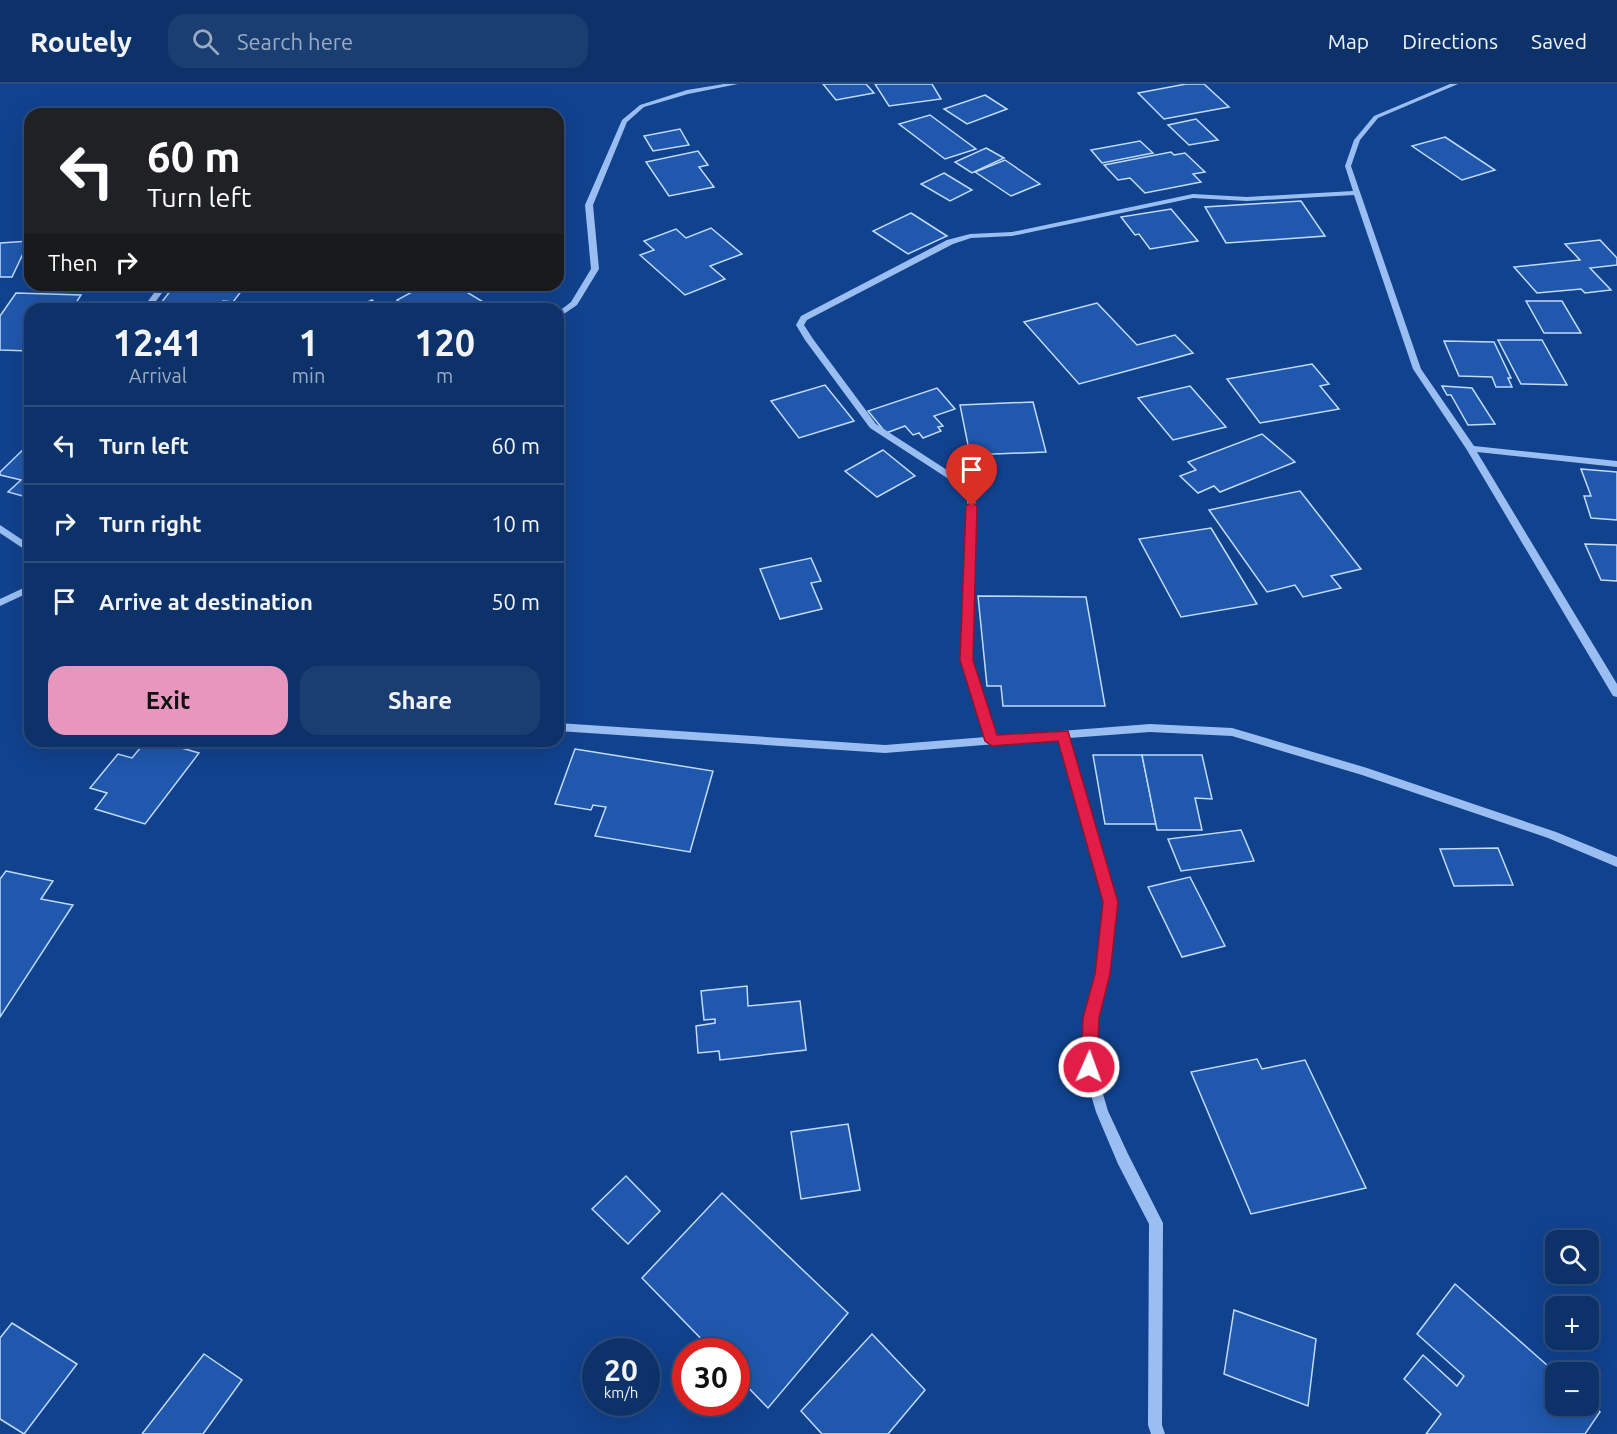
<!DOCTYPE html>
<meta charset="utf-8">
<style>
:root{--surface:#0d326a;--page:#1b3e72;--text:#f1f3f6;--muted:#9aaac1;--line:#2d4d7e;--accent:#e797bd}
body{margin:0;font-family:Ubuntu,sans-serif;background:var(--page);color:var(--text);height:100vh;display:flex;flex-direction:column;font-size:22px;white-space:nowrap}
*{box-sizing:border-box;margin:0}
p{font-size:20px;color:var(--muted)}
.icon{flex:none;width:33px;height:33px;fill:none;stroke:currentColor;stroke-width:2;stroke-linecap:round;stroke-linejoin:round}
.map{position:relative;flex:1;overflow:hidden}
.details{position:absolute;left:24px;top:219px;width:540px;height:444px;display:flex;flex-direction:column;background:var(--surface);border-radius:18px;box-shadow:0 6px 24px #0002,0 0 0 2px var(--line)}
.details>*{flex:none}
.hud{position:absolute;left:24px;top:24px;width:540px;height:183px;border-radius:18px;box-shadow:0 6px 24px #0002,0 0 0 2px var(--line);background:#202124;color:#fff;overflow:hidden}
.controls{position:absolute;left:1545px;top:1146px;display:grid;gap:12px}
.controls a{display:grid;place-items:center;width:54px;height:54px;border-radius:12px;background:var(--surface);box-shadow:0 6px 24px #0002,0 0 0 2px var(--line);font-size:30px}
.speed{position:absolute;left:582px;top:1254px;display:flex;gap:12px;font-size:30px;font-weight:700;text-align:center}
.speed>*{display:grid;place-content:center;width:78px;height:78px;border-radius:50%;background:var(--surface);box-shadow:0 6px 24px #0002,0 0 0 2px var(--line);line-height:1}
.speed small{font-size:15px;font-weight:400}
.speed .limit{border:9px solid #d22;background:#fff;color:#111}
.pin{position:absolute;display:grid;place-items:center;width:51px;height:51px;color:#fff;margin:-62px -26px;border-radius:50% 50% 50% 0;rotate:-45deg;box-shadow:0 0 6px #0007}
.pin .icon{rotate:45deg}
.me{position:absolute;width:66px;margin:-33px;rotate:2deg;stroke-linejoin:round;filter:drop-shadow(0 0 4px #0008)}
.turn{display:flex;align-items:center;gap:21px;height:126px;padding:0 24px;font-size:27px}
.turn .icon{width:78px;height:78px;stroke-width:2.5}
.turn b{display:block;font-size:42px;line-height:51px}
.then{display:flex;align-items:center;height:57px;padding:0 24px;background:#0003;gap:12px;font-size:22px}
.eta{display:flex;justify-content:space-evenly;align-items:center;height:102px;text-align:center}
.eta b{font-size:36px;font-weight:700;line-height:42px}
.button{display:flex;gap:12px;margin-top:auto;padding:12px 24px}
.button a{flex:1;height:69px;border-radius:18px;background:var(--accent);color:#111;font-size:24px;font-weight:700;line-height:69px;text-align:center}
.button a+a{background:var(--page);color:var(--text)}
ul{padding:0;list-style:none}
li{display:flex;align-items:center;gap:18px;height:78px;padding:0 24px;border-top:2px solid var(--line)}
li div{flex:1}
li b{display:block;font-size:22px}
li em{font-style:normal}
header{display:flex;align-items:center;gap:36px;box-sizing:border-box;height:84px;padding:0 30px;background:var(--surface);border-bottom:2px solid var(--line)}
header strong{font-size:28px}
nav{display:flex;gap:33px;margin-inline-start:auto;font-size:21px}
.search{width:420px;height:54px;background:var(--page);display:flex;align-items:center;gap:15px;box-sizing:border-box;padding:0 21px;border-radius:18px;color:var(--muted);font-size:22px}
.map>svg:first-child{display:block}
.building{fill:#1f58ad;stroke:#c1dafd;stroke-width:1.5}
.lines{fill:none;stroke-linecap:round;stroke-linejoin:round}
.minor{fill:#9abef2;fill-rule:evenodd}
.route{fill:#e11d48;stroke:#92132f;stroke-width:1.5}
</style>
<header>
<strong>Routely</strong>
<div class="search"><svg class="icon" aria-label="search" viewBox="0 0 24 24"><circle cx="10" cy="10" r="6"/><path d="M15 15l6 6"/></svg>Search here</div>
<nav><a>Map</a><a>Directions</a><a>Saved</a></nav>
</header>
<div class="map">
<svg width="1617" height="1350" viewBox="0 0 1617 1350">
<rect width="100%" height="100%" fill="#11428e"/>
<!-- building -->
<g class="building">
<path d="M823,0H866L874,9L836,16Z"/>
<path d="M875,0H932L941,15L889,22Z"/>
<path d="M1186,0H1204L1229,23L1164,35L1138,9Z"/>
<path d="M985,11L1007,25L967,40L944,25Z"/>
<path d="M930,31L976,65L945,75L899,40Z"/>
<path d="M1196,35L1218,56L1189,61L1168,41Z"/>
<path d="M680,45L689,61L653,67L644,52Z"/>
<path d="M1445,53L1495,86L1462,96L1412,62Z"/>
<path d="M1140,57L1153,69L1102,79L1091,66Z"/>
<path d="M986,64L1004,74L972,89L955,78Z"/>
<path d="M698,67L708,81L699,83L714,103L669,112L646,78Z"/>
<path d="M1171,68L1174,71L1185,69L1205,88L1193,90L1201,98L1145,109L1130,94L1118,96L1104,81Z"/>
<path d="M1005,76L1040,100L1011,112L975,88Z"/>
<path d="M944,89L972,106L950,117L921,100Z"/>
<path d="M1301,117L1325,152L1226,159L1205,123Z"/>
<path d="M1171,125L1198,157L1150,165L1139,150L1135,151L1121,133Z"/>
<path d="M911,129L947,152L908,170L873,147Z"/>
<path d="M711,144L742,170L710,182L725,195L685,211L640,171L654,166L644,157L676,145L686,154Z"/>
<path d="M1600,156L1617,174V181L1590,184L1611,206L1585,209L1581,205L1537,209L1514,183L1580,176L1565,160Z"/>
<path d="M29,157L12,193H0V159Z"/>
<path d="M175,201H246L233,218L223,217L217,225L157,224Z"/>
<path d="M425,201H455L495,225H410L397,216Z"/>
<path d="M16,209L81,211L72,225H30V267L0,266V232Z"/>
<path d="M372,216L383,225H353Z"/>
<path d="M1526,217H1562L1581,249H1544Z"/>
<path d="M1097,219L1137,261L1175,251L1193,269L1079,300L1024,238Z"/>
<path d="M1498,256H1542L1567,301L1521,300Z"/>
<path d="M1444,257L1494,258L1511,294H1508L1512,303H1496L1492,293L1459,292Z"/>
<path d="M1312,280L1329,300L1320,302L1339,325L1260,339L1227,295Z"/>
<path d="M825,301L854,337L799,354L771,317Z"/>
<path d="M1190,302L1226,343L1173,356L1138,314Z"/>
<path d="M1442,302L1472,304L1495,340L1468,341L1451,311H1447Z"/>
<path d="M937,304L955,325L934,332L943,342L938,343L941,347L923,354L919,349L913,351L905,342L886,349L868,327Z"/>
<path d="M1033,318L1046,368L970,371L960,321Z"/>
<path d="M1262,350L1295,378L1220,408L1214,402L1198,409L1180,392L1196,386L1188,378Z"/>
<path d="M30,359V414L8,408L21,396L0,391V388Z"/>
<path d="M883,366L915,392L877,413L845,387Z"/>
<path d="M1581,385L1617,388V436L1591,434L1584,412H1591Z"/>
<path d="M1300,407L1361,485L1331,492L1341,504L1303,513L1295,501L1267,508L1209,426Z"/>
<path d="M1211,444L1257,520L1181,533L1139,455Z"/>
<path d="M1585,460L1617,461V497L1601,496Z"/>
<path d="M811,474L821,497L811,499L822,525L780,535L760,485Z"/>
<path d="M978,512L1086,513L1105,622H1003L1001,602H987Z"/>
<path d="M146,657H157L199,669L145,740L95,725L107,709L90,704L118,670L132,674Z"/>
<path d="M575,665L713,687L690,768L595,752L606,723L593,721L591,726L555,720Z"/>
<path d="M1093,671H1142L1156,740H1105Z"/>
<path d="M1142,671H1202L1212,715L1195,714L1202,746H1157Z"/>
<path d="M1241,746L1254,777L1181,787L1168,755Z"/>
<path d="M1498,764L1513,801L1454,802L1440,765Z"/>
<path d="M6,787L53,797L41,815L73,821L0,933V795Z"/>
<path d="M1190,793L1225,862L1182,873L1148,803Z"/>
<path d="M747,902L748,922L800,917L806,966L720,976L719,967L698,969L696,942L715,939V935L704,936L701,907Z"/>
<path d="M1257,975L1262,985L1305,976L1366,1104L1251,1130L1191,988Z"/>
<path d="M848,1040L860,1106L801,1115L791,1048Z"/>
<path d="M626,1092L660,1127L628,1160L592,1125Z"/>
<path d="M722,1109L848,1229L768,1324L736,1291V1268H714L642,1194Z"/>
<path d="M1455,1200L1556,1289V1322H1588V1318L1600,1328L1585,1350H1426L1441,1330L1404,1295L1423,1271L1457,1302L1464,1292L1417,1250Z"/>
<path d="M1234,1226L1316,1255L1308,1322L1224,1290Z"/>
<path d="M12,1239L77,1280L24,1350L0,1335V1254Z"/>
<path d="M872,1250L925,1306L888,1350H822L801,1327Z"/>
<path d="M204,1270L242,1296L203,1350H142Z"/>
</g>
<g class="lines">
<!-- minor -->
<g class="minor">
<path d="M724,0H738L688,10L644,23L627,38L593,121L599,185L577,221L558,234V228L571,218L591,185L585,121L622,36L640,21L687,6Z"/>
<path d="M1450,0H1458L1378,34L1360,56L1351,82L1421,285L1474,362L1617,377V383L1477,368L1617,600V613L1613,612L1467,366L1413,285L1354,111L1247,117L1193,114L1012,152L971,154L953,160L807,236L804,241L813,255L876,340L964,397L974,412L976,422L971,576L996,652L1150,640L1232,644L1367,684L1556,748L1617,773V783L1548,754L1362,691L1232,652L1150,648L1069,654L1117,818L1109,890L1097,934L1095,983L1108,1027L1128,1070L1163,1139L1162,1341L1165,1350H1151L1148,1341L1149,1140L1118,1080L1096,1028L1083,983L1085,934L1097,890L1105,818L1059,655L885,669L558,647V639L885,661L986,653L961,576L968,422L966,412L958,401L870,344L805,256L796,241L801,232L947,156L970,150L1012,148L1193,110L1247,113L1353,107L1345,82L1354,56L1374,32Z"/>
<path d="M160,201H168L150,225H142Z"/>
<path d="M0,441L30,461V469L0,449Z"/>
<path d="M30,501V508L0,522V515Z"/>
</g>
</g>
<!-- route -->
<path class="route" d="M972,418L977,422L973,576L997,651L1068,647L1118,818L1110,890L1099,934L1097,983L1095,988L1089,991L1084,988L1081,983L1083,934L1095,890L1103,818L1058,657L992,662L985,657L960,576L966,422Z"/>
</svg>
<div class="controls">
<a><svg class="icon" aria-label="search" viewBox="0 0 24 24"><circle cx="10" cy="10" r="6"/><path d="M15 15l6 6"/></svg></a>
<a>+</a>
<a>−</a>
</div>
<div class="speed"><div>20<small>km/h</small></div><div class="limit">30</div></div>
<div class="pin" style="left:972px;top:422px;background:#d93025"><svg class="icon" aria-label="arrive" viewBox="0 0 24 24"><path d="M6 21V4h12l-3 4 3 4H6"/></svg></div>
<svg class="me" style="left:1089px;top:983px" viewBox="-20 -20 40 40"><circle r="17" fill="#e11d48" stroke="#fff" stroke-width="3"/><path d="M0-11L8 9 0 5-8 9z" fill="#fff"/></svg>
<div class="hud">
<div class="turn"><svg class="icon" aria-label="left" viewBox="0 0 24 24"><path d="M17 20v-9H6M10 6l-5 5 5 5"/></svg><div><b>60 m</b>Turn left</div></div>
<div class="then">Then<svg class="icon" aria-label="right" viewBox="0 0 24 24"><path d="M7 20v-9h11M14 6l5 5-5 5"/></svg></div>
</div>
<section class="details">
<div class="eta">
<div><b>12:41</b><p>Arrival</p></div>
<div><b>1</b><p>min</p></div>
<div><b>120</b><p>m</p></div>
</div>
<ul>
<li><svg class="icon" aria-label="left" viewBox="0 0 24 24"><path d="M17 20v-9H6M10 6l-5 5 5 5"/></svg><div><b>Turn left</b></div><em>60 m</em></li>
<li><svg class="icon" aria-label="right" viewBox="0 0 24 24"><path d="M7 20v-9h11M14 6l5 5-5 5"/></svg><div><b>Turn right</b></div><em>10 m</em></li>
<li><svg class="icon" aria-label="arrive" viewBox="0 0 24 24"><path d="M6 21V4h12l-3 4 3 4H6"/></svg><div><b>Arrive at destination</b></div><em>50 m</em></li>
</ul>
<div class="button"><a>Exit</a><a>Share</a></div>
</section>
</div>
